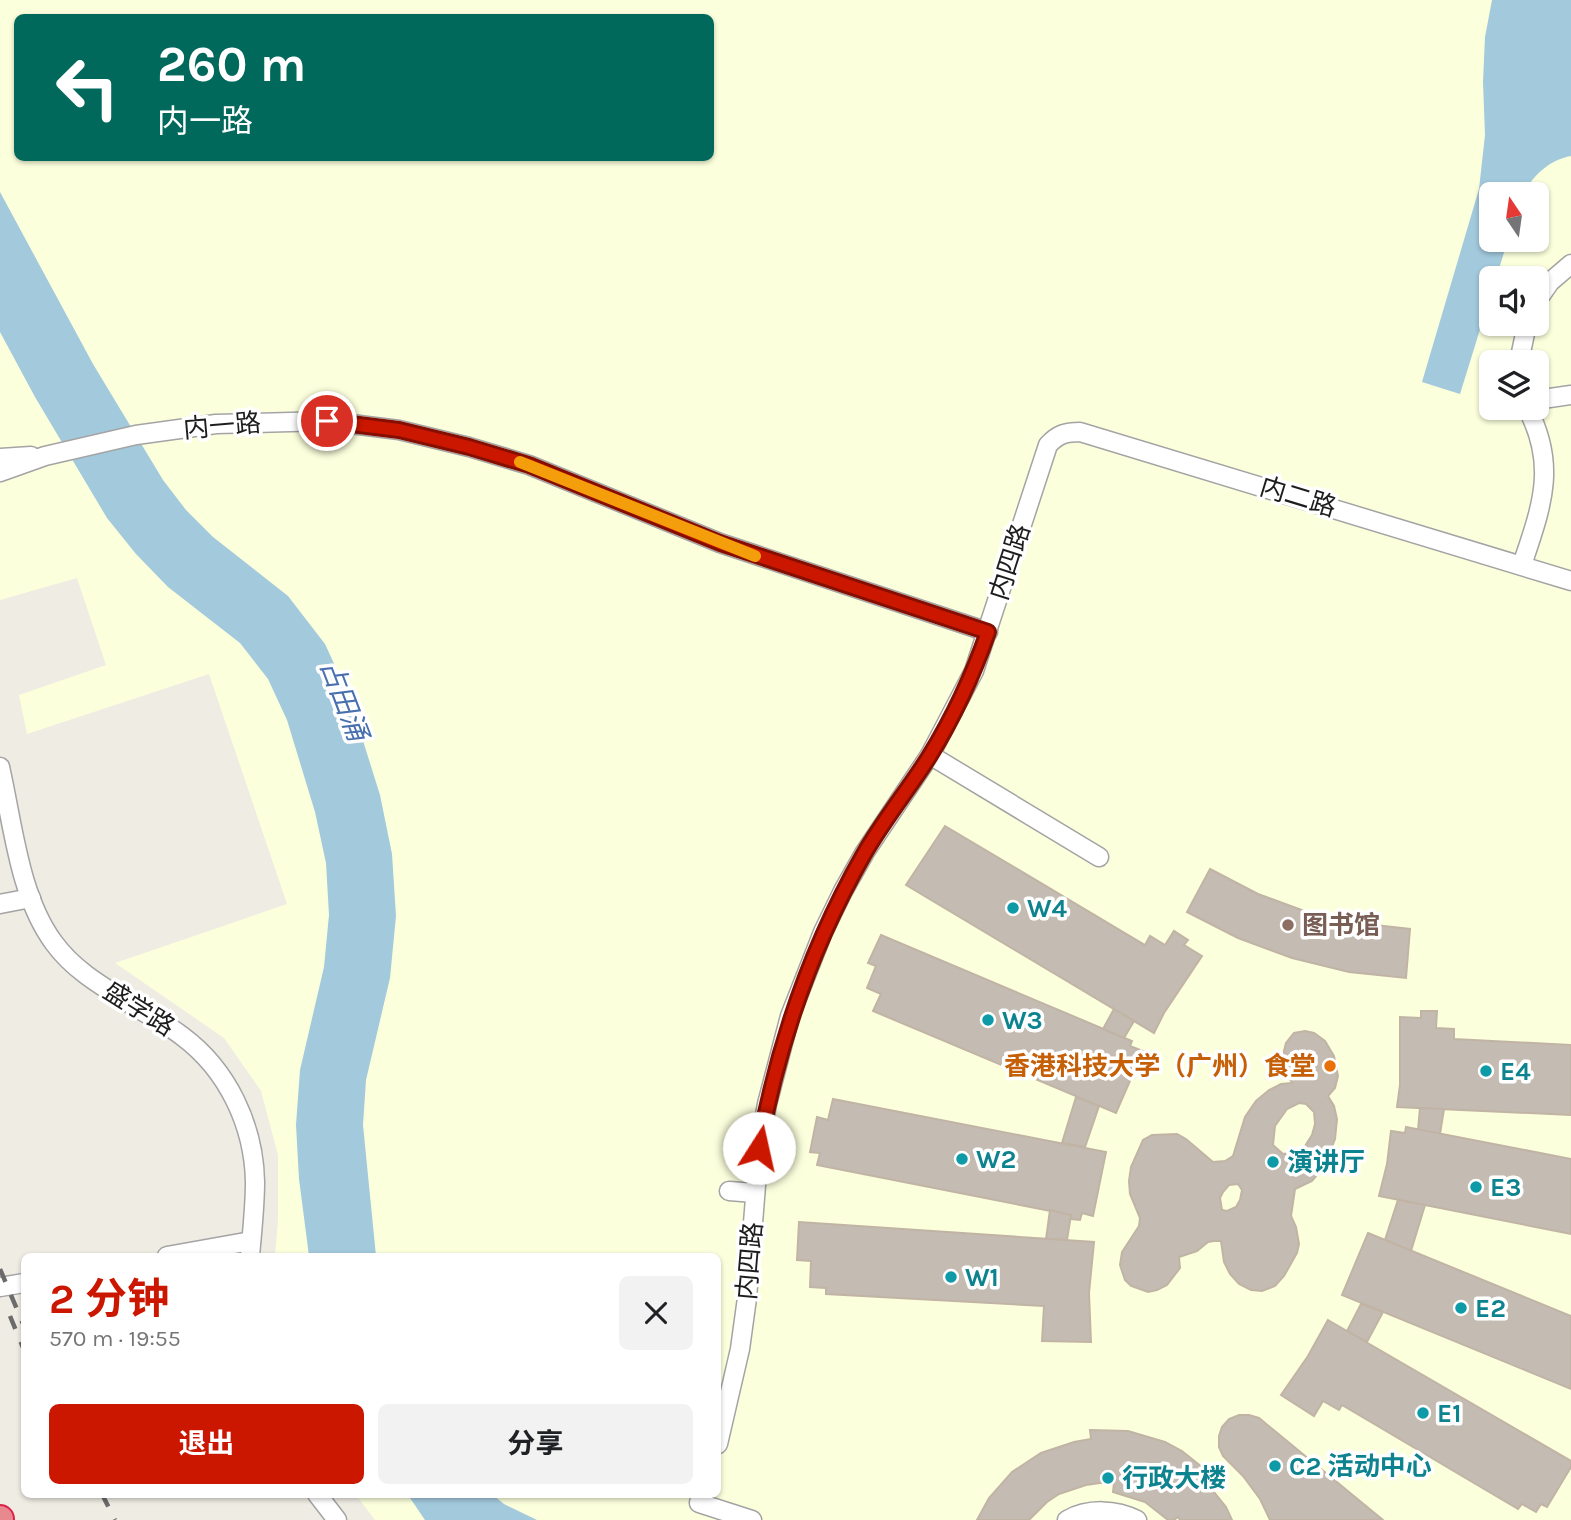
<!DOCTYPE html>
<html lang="zh">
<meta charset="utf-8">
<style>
:root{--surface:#fff;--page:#f2f2f2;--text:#202124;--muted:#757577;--accent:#cb1700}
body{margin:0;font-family:Karla,"Noto Sans SC",sans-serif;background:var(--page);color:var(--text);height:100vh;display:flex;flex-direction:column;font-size:26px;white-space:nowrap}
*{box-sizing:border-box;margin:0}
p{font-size:23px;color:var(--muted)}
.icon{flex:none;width:38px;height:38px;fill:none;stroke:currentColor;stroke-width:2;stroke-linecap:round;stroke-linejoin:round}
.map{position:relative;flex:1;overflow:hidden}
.drawer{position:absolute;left:21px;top:1253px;width:700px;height:245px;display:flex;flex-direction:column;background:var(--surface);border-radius:10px;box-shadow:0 2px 5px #0004}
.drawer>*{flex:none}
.hud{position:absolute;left:14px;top:14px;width:700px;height:147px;border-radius:10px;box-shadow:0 2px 5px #0004;background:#00695c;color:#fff;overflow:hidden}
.needle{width:46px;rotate:347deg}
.buttons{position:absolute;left:1479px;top:182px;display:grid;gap:14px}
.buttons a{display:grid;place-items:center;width:70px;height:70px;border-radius:10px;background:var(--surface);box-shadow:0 2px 5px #0004;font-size:35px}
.pin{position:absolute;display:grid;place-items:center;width:60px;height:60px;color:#fff;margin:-30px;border:4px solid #fff;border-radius:50%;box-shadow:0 2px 7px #0007}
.me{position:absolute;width:77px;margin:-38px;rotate:10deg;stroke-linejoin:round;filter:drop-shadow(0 0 5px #0008)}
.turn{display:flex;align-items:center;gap:24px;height:147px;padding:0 28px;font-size:32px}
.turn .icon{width:91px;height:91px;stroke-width:2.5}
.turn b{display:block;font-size:49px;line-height:60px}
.round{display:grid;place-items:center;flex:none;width:74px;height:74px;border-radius:10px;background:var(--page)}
.summary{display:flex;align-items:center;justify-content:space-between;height:119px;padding:0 28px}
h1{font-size:42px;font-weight:700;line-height:52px;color:var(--accent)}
.primary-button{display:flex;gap:14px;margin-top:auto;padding:14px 28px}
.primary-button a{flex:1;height:80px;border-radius:10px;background:var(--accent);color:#fff;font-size:28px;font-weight:700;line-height:80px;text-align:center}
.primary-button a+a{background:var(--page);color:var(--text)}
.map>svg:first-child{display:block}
.education{fill:#fbffdc;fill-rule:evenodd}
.water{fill:#a3c9dd}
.building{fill:#c4bbb2;stroke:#c1b4a5;stroke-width:2;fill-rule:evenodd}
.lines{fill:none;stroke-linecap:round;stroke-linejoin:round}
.minor-casing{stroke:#a4a4a4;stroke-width:21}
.highway-casing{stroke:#dc214c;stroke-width:30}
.minor{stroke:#fff;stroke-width:18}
.highway{stroke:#e88990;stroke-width:26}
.rail{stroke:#6b6b6b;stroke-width:4.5;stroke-dasharray:14 14;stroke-linecap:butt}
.route-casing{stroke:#840f00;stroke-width:18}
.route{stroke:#cb1700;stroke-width:12}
.slow{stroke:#f59e0b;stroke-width:12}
.culture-dot{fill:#0f9aa8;stroke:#fff;stroke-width:2.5}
.education-dot{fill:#8d6e63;stroke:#fff;stroke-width:2.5}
.food-dot{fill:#e8710a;stroke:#fff;stroke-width:2.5}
.labels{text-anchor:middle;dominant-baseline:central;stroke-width:7;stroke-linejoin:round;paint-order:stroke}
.street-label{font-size:26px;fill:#1d1d1d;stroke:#fff}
.culture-label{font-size:26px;font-weight:bold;fill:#0d838f;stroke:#fff;text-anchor:start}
.education-label{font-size:26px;font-weight:bold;fill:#785e54;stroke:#fff;text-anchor:start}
.food-label{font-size:26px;font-weight:bold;fill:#c56008;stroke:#fff;text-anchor:end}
.water-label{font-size:28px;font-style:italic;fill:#4870af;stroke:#fff}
</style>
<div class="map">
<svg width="1571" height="1520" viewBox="0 0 1571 1520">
<rect width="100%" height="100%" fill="#efece3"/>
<!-- education -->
<path class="education" d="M0,0H1571V1520H375L356,1495L718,1494V1256H275L278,1219V1155L261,1091L224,1038L115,963L287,904L209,674L27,734L19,695L106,665L77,578L0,600ZM18,18H710V158H18ZM1491,194H1536V240H1491ZM1491,278H1536V324H1491ZM1491,362H1536V408H1491Z"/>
<!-- water -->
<g class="water">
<path d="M1492,0H1571V156C1548,160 1534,176 1522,194H1491V240H1508L1496,278H1491V294L1460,394L1422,382L1479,189L1485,135L1483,82L1485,37Z"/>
<path d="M0,192L93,364L163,480L186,510L213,537L288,596L325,644L349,696L380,795L392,854L396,916L390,978L366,1080L363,1125L376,1256H309L299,1179L296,1125L300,1070L324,967L329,915L326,863L315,812L287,720L268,679L240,643L168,587L136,554L107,518L35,397L0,332Z"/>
<path d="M408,1495H493L504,1504L537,1520H425Z"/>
</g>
<!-- building -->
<g class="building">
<path d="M945,826L1145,945L1150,936L1165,945L1174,931L1188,940L1184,945L1202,956L1164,1013L1154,1033L906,885Z"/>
<path d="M1210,869L1258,894L1307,912L1357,923L1410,929L1406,978L1349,972L1292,958L1238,938L1187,912Z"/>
<path d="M881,935L1132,1041L1130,1046L1143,1051L1116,1113L873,1011L881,994L867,988L876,966L868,963Z"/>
<path d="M1114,1009L1134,1021L1124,1038L1103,1029Z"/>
<path d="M1421,1011H1437L1436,1028L1454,1029V1039L1571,1045V1115L1397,1107L1400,1085V1017L1421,1018Z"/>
<path d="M1305,1031L1314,1033L1325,1041L1334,1056L1338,1076L1335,1088L1328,1096L1334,1106L1337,1119L1335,1139L1324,1167L1312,1181L1295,1189L1291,1216L1296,1227L1299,1244L1297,1253L1284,1276L1275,1286L1262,1291L1251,1290L1239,1284L1230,1274L1224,1262L1221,1241H1214L1208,1242L1197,1251L1179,1257L1180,1268L1167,1285L1157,1290L1148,1292L1131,1286L1125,1280L1120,1265L1122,1252L1139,1226L1140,1218L1130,1194L1129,1181L1131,1167L1143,1140L1152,1135L1177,1134L1186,1139L1213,1162L1225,1161L1233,1156L1245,1117L1256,1101L1269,1090L1281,1084L1292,1083L1285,1069L1283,1055L1286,1043L1294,1033ZM1299,1103L1306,1104L1314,1112L1315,1124L1312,1135L1305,1146L1296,1152L1283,1154L1273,1145L1275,1126L1287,1109ZM1238,1184L1242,1190L1240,1200L1236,1207L1227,1211L1222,1210L1220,1198L1223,1192L1229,1185Z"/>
<path d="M1076,1097L1099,1106L1085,1147L1062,1143Z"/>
<path d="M833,1099L1106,1152L1093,1216L1082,1213L1080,1220L1071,1219V1215L817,1165L820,1153L810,1152L817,1117L828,1120Z"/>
<path d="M1420,1108L1444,1109L1440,1134L1418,1130Z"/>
<path d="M1406,1127L1571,1159V1234L1379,1196L1387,1164L1391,1131L1405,1133Z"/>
<path d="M1398,1200L1425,1205L1411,1251L1385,1240Z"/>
<path d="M1050,1210L1071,1215L1067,1240L1046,1239Z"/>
<path d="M799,1222L1094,1242L1089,1293L1091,1342L1042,1341L1044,1306L826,1294V1288L810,1287L811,1261L797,1260Z"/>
<path d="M1368,1233L1571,1316V1389L1342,1295Z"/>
<path d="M1361,1304L1383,1312L1367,1342L1347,1331Z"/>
<path d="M1328,1320L1571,1461V1467L1547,1507L1541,1504L1536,1512L1522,1504L1518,1509L1342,1405L1339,1410L1323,1401L1314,1416L1281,1395L1308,1356Z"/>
<path d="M1239,1415H1249L1259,1418L1383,1520H1270L1260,1499L1243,1476L1223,1456L1219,1447V1436L1222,1427L1229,1419Z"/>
<path d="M1090,1430L1128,1431L1165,1442L1182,1451L1212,1475L1205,1481L1226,1507L1232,1520H1180L1178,1517L1174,1520H1168L1145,1502L1113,1492L1114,1483H1100L1086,1485L1059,1494L1047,1502L1029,1520H977L989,1498L1012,1472L1041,1453L1074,1442L1091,1439Z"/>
</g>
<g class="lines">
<defs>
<g id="minor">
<path d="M1536,302L1550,282L1571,264"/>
<path d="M1519,362L1527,324"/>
<path d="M1536,400L1571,395"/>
<path d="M0,458L31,456"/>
<path d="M0,472L45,456L136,435L216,424L327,421L399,430L469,447L529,465L720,543L988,632"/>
<path d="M1522,565C1541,508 1558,466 1527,408"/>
<path d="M930,755L1099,857"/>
<path d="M0,767C13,824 19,896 54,943C75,972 107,989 137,1008C152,1017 168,1025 182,1036C228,1070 254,1126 255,1182C255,1207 252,1232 250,1256"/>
<path d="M0,904L31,898"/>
<path d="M729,1191L755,1193"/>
<path d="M167,1256L251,1241"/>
<path d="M0,1287L24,1283"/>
<path d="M718,1444L740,1349L747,1298L759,1148L767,1104L790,1016L823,932L843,891L865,852L930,755L974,671L1048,445C1058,434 1066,432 1080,432L1571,581"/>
<path d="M317,1494L337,1520"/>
<path d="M701,1494L699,1503L752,1520"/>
<path d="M1067,1520C1088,1508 1116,1509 1137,1520"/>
</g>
<path id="highway" d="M0,1519V1520"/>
</defs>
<!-- minor casing -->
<use href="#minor" class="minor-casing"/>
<!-- highway casing -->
<use href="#highway" class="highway-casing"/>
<!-- minor -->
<use href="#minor" class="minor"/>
<!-- highway -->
<use href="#highway" class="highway"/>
<!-- rail -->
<g class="rail">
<path d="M0,1269L24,1326"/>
<path d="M10,1316L24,1350"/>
<path d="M102,1494L115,1520"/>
</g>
</g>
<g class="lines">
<defs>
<path id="route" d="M327,421L399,430L469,447L529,465L720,543L988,632C973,675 953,718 929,757C908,790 883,821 864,854C811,947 778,1043 759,1148"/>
</defs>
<!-- route casing -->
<use href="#route" class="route-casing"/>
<!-- route -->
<use href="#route" class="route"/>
<!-- slow -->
<path class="slow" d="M520,462L755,556"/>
</g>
<!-- markers -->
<g class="culture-dot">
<circle cx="1013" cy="908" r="7"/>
<circle cx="988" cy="1020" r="7"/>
<circle cx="1486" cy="1071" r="7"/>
<circle cx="962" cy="1159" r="7"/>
<circle cx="1273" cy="1162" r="7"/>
<circle cx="1476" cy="1187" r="7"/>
<circle cx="951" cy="1277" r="7"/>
<circle cx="1461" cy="1308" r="7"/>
<circle cx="1423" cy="1413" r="7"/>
<circle cx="1275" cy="1466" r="7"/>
<circle cx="1108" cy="1478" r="7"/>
</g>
<circle class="education-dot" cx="1288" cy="925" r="7"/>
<circle class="food-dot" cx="1330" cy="1066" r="7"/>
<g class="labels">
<!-- street labels -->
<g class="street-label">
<text transform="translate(222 426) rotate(-5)">内一路</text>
<text transform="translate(1298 497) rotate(17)">内二路</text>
<text transform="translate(1010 562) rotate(-72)">内四路</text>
<text transform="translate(139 1009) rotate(32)">盛学路</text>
<text transform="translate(750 1261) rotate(-85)">内四路</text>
</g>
<!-- culture labels -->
<g class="culture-label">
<text x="1027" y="908">W4</text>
<text x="1002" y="1020">W3</text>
<text x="1500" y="1071">E4</text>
<text x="976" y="1159">W2</text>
<text x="1287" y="1162">演讲厅</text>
<text x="1490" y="1187">E3</text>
<text x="965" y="1277">W1</text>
<text x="1475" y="1308">E2</text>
<text x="1437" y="1413">E1</text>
<text x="1289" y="1466">C2 活动中心</text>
<text x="1122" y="1478">行政大楼</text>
</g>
<!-- education labels -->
<g class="education-label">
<text x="1302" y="925">图书馆</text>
</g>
<!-- food labels -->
<g class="food-label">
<text x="1316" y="1066">香港科技大学（广州）食堂</text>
</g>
<!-- water labels -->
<g class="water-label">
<text transform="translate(344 700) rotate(69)">占田涌</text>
</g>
</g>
</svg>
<div class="buttons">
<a><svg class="needle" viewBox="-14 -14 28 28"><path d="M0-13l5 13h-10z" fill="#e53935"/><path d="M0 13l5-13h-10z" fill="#757577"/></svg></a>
<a><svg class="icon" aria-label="sound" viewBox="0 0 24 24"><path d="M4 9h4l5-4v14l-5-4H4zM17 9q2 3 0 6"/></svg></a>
<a><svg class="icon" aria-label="layers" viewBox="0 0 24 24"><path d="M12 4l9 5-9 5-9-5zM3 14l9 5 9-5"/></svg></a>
</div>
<div class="pin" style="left:327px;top:421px;background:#d93025"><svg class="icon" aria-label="arrive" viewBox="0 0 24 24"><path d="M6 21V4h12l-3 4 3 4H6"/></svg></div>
<svg class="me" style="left:759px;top:1148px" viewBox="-20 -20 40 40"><circle r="19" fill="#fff"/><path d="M0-13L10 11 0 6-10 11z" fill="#cb1700"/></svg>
<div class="hud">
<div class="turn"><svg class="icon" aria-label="left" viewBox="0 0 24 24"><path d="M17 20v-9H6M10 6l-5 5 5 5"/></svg><div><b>260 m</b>内一路</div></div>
</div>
<section class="drawer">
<div class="summary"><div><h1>2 分钟</h1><p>570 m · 19:55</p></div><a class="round"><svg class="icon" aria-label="close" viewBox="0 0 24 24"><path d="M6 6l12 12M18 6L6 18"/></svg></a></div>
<div class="primary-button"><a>退出</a><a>分享</a></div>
</section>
</div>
